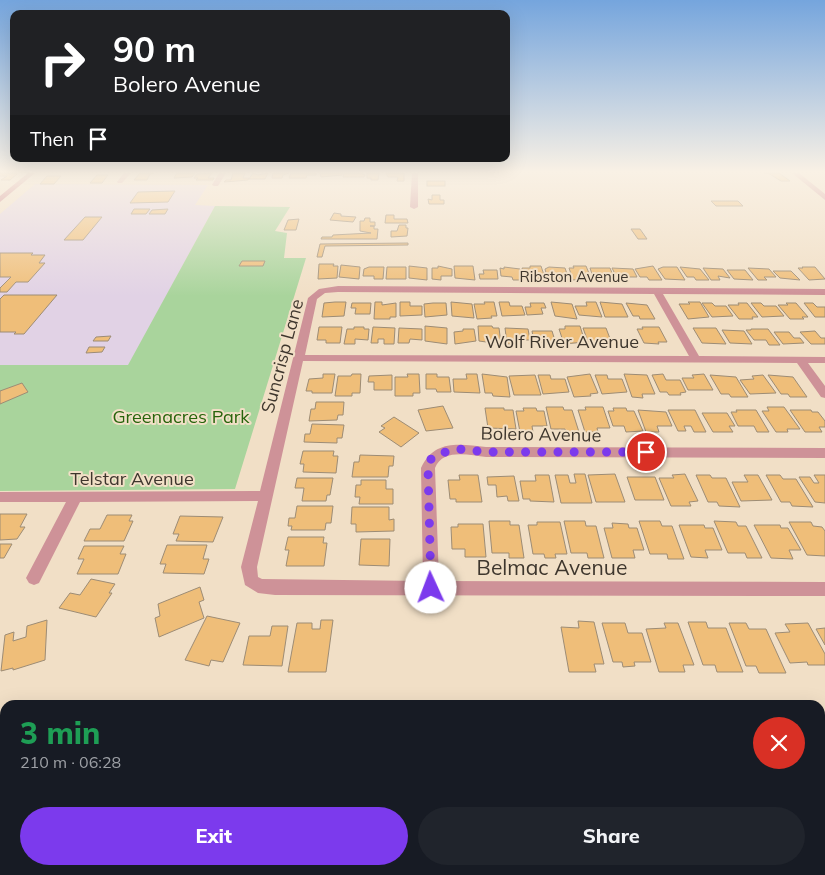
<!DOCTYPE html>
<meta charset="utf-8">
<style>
:root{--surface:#171b24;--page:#20242c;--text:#f1f3f6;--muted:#9ea1a6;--accent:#7c3aed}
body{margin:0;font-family:Mulish,sans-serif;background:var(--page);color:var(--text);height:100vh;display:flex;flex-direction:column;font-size:19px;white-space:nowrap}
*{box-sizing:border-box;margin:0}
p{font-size:16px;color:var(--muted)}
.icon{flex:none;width:28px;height:28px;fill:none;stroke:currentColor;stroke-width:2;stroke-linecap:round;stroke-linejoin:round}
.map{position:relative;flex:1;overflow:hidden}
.side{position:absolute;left:0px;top:700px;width:825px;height:175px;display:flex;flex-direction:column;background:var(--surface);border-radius:15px 15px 0 0;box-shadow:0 5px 20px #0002}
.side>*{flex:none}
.banner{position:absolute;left:10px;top:10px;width:500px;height:152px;border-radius:10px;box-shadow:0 5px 20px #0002;background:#202124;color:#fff;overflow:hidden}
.pin{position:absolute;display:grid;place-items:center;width:42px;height:42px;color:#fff;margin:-21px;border:2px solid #fff;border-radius:50%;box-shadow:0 1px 5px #0007}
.me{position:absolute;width:55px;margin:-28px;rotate:358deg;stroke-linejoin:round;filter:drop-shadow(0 0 4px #0008)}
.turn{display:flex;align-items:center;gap:18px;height:105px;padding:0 20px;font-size:22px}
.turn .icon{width:65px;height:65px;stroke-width:2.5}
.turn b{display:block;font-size:35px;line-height:42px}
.then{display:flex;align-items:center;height:48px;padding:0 20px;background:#0003;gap:10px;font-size:19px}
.round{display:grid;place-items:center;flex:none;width:52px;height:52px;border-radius:26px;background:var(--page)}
.headline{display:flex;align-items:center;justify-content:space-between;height:85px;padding:0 20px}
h1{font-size:30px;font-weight:800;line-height:38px;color:#1e9e55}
.action{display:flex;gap:10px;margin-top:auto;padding:10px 20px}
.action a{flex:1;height:58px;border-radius:30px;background:var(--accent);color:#fff;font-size:20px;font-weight:800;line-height:58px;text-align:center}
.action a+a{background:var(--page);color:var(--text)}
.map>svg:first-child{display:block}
.education{fill:#e1d2e5}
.green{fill:#a9d49c}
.building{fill:#efbe79;stroke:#9d8c75}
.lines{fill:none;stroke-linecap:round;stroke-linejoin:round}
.minor{fill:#ce9298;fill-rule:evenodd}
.secondary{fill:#bf6975;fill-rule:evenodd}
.rail-casing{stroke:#6c6255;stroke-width:8}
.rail{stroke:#f1dfc6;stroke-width:5.5;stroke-dasharray:18;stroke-linecap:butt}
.route{stroke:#7c3aed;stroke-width:9;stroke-dasharray:0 16.2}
.labels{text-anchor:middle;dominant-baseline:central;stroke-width:4;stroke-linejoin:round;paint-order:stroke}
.far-street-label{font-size:15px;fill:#3e362d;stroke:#f1dfc6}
.street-label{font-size:18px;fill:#3e362d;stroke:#f1dfc6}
.park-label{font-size:18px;fill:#27640b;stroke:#f1dfc6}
.near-street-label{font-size:21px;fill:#3e362d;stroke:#f1dfc6}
</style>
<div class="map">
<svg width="825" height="875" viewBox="0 0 825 875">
<rect width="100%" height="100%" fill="#f1dfc6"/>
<!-- education -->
<path class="education" d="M35,184L208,185L195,205L215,206L128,366L0,365V214Z"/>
<!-- green -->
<path class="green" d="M215,206L290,207L275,231L287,233L284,258H306L235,489L0,491V365H128Z"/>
<!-- building -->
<g class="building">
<path d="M0,173H16L17,174L10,180H1L7,176H0Z"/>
<path d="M140,173H154L150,174L147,180H134Z"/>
<path d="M177,173H195L192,177L174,178Z"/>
<path d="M212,173L208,178H214L213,180H196L198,178H194L197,174Z"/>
<path d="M233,173H245L243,178H249L248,180L224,182L226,180H231Z"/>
<path d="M253,173L258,175L268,173L265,179H249Z"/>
<path d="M273,173H289L283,175L282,178H272Z"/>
<path d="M291,173H316V175H307L306,178H289Z"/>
<path d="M320,173H342V175L321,177Z"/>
<path d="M344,173H360L365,175L364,177H343Z"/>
<path d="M367,173H379L378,180H371V178H367Z"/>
<path d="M386,173H404V181H397L398,177H388Z"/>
<path d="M764,173H779L790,181H781L768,173Z"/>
<path d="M97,175H108L102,183H90Z"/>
<path d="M47,176H61L54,184H40Z"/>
<rect x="427" y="181" width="18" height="5"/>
<path d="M175,191L168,202L130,203L138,192Z"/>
<path d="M432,195H440V200H444V204H429L428,199L432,200Z"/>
<path d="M711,201H738L743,206H716Z"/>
<path d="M134,209H150L146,214H131Z"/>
<path d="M168,209L165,214H149L152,210Z"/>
<path d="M334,213L341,214V216L356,217L353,222L330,220Z"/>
<path d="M386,215H394V219H407L408,223H385Z"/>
<path d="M85,217H102L83,240H64Z"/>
<path d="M365,218H370V222H375V226H370H374V229H378L377,239H321L322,237H332L333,235L371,233L360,231V221H364Z"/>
<path d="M299,219L296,230H284L288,220Z"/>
<path d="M399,225H406V228H408L407,236L391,237V231H397Z"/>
<path d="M631,229H640L647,239H638Z"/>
<path d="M408,243V245L325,246L322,257H317L320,244Z"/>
<path d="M0,253H33L31,255H45L39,263H45L28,282H16L7,292H0V288L11,277H0Z"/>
<path d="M242,261H265L263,266H239Z"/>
<path d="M319,264H334L333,266H338L337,278L318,279Z"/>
<path d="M341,265L360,267L359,279L339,277Z"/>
<path d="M409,266L427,268V280L409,278Z"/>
<path d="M438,266L452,269V276H441V280L432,279V268H438Z"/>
<path d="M454,266H473L475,280L455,278Z"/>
<path d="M530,266H541L545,278L525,279L522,268H530Z"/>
<path d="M573,266H586L591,278L573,280L569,268H574Z"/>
<path d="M653,266L662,280H649L647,277H640L635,269Z"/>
<path d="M369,267H384L383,279H374V276H363L364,269Z"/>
<path d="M387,267H406V279H386Z"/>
<path d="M504,267L520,269L522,280H513L512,277L501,276L500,268L504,269Z"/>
<path d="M549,267L565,268L569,280L556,279L555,277H547L545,269Z"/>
<path d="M663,267H677L685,280L665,279L658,269Z"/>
<path d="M680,267L700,269L709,280H696L694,277H687Z"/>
<path d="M802,267H815L825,279L809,280L798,268H803Z"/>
<path d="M590,268H610L615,280H603L601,277H593Z"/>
<path d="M612,268L633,269L637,277H626L627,280H618Z"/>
<path d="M703,268L723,269L730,278L718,276L720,280H711Z"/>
<path d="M748,268L769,269L776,277H764L767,280H758Z"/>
<path d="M483,270H497L498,279H480L479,274H484Z"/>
<path d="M727,270H745L753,280L734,279Z"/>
<path d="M773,271H791L800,280L780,278Z"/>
<path d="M4,295H57L24,334H14L16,332H0V299Z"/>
<path d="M335,302H346L344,316L322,317L324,303Z"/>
<path d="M375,302H382V305L396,303V317H390V319H374Z"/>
<path d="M400,302H410V306H422V315L400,316Z"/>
<path d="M451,302L472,304L474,318L452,316Z"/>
<path d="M484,302H494L497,316H491L492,318L477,319L474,304H485Z"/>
<path d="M499,302H509L510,306H522L525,315L502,316Z"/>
<path d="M551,302L572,304L577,319L555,316Z"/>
<path d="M586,302H596L602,317L579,315L575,306H587Z"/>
<path d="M600,302L622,304L628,317H605Z"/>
<path d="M688,302H700L709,317L688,319L679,304H690Z"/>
<path d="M352,303H371L370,314H355L356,308H351Z"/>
<path d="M433,303H446L447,315L425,317L424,304Z"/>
<path d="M530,303H544L546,308H541L543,314L527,315L525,307H531Z"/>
<path d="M626,303L647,305L655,319H640L639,316H633Z"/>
<path d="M702,303H712L715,306H726L733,316L712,317Z"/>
<path d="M738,303H747L758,317H752L753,319H739L728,305H739Z"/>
<path d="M751,303H761L764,306H776L784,316L762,317Z"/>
<path d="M786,303H796L808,317H802L804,319H790L778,305H788Z"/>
<path d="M804,303H813L817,307H825V317H815Z"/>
<path d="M425,326L447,328V344L425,341Z"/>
<path d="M478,326H492L493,328H499L501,344L479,341Z"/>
<path d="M565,326H580L585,342L564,344L559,329H565Z"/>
<path d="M319,327H342L340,343H326V340H317Z"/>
<path d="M354,327H364V329H369L368,340L355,339V344H344L347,329H354Z"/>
<path d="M373,327L395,328L394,344H384V339H378V343H371Z"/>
<path d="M642,327H659L667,342H658L659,344L644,343L637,329H643Z"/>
<path d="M399,328L422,329V340L410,339L409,343H398Z"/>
<path d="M505,328L528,329L530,340H521L522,344H507Z"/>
<path d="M583,328H606L612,344L588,342Z"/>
<path d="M693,328H716L726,344L702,343Z"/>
<path d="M463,329H474L476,341L455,344L454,332L463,331Z"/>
<path d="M751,329H768L780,345H769L766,340H754L746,330H751Z"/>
<path d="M722,330L744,331L752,344L730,343Z"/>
<path d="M532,331H552L556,344L534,342Z"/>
<path d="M815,331L821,338H825V344H811L800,332Z"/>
<path d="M774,332H789L794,338H800L804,343L783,344Z"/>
<path d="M111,336L108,341H93L96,337Z"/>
<path d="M89,347H105L102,352L86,353Z"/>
<path d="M323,374H335L332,393H312V391H306L309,379L323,378Z"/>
<path d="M352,374H361L360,393H352V396H335L338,376H351Z"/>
<path d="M407,374H419L420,393H413V396H395V377H408Z"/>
<path d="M426,374H437V377H449L451,392H437L436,389H426Z"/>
<path d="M466,374H477L480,393L454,392L453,379H467Z"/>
<path d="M482,374L507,377L510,397L493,396L492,393H485Z"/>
<path d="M590,374L598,393L590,394L591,396L574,397L567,377Z"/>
<path d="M624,374L647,375L655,394H642L643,398L632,397Z"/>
<path d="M663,374L666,380H680L686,392L680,393L681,395H669L667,392H660L652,375Z"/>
<path d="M704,374L713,390H688L682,378H694L692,375Z"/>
<path d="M392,375V390H374V382H368L369,376Z"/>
<path d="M535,375L541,395H514L509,376Z"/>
<path d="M538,375H550L551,379H565L569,392L543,394Z"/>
<path d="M595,375H607L608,379H622L627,392L602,394Z"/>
<path d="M710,375L736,377L748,397H731L729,394H721Z"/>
<path d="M763,375L776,393L750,394L740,380L754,379L752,376Z"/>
<path d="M768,375L793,377L807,397H790L788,394H781Z"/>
<path d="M22,383L28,392L0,404V391Z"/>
<path d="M316,402H344L343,415H338L337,420L309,421L311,409H315Z"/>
<path d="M443,406L453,428L426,431L418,410Z"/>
<path d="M546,407H563L564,410H572L579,432H566L565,429H551Z"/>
<path d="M585,407H603L610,428H597L598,432H585L578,410H586Z"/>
<path d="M767,407H784L800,429H787L788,432H776L762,411H769Z"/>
<path d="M485,408H504V410H513L516,429L488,428Z"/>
<path d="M523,408H536L537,411H544L547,426H532L533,432H520L516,411H524Z"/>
<path d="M613,408H626L627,411H634L643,431L626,432L624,426H613L608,411H614Z"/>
<path d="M638,410L666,412L672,426H657L659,432H646Z"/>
<path d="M668,410H695L706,432H694L691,426H684L686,431H678Z"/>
<path d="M736,410H756L769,432H757L754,426H738L731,412H737Z"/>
<path d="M790,410H811L812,412H818L825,421V427H819L822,432H805Z"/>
<path d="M702,413H727L735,426H729L733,432H713Z"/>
<path d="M394,417L419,433L401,447L379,432L385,428L381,426Z"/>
<path d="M312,424L344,425L342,438H337V443L304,442L305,434H310Z"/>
<path d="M303,451H334L333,456H338L336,473L303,472L304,464H300Z"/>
<path d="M360,455L394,456L393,466H389L388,477H352L354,462H359Z"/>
<path d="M574,474H585L592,503H561L555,475H568L570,483H576Z"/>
<path d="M615,474L625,502H596L588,475Z"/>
<path d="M685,474L698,501L689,502L691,506H671L659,478H674L672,475Z"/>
<path d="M459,475H478L482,502H456V499H450L448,480H460Z"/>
<path d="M535,475H549L554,502L530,501V499H523L520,481H536Z"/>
<path d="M696,475H710L712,478H726L740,507L719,506L717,502H708Z"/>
<path d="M744,475H758L772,500L741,501L732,482H748Z"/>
<path d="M766,475H780L783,479H796L813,507L792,506L790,502H781Z"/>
<path d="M814,475H825V503L815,502L799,477H810L814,483H819Z"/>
<path d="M514,476L519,501H508L507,496L497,497L496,485H488L487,477Z"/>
<path d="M627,477H655L664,500H635Z"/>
<path d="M297,478H333L330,495H327L326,501H302L304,488H295Z"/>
<path d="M361,480H386V489H393V504H359L360,497H355L356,485H361Z"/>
<path d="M297,506H333L331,523H326L325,530H291L292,526H288L289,518H295Z"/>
<path d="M352,507H389V520L394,519V531L356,532V524H351Z"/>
<path d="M0,514H27L20,527H25L17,539L0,540Z"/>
<path d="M107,515H132L129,521H133L124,541H84L90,529H100Z"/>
<path d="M180,516L223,517L213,542L176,541L179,534H173Z"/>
<path d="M489,521H510V525H519L524,558H509V553H492Z"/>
<path d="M564,521H585L586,526H596L604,558H588L587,553H571Z"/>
<path d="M639,521H660L662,526H672L684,559H668L667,554H650Z"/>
<path d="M714,521L736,522L738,526H746L762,558H747L745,553H728Z"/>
<path d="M537,522H560L567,554H555L556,558H545L544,554H533L528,525H537Z"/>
<path d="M789,522H811L813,526L822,527L825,531V556L807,555Z"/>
<path d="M612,523L628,524L629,528H637L644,550H633L635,558H612L604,528H613Z"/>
<path d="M458,524H483L486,557H465V549H452L451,527H458Z"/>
<path d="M679,525H704L705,528H713L722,550H705L708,558L691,557Z"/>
<path d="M754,525H780L781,528H788L801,550H789L793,559L771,558Z"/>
<path d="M288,537H324L323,543H327L324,566H286L289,550H285Z"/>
<path d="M361,539H390L389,566L359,565Z"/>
<path d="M0,544H12L4,558H0Z"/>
<path d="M167,545H207L203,559H209L204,574L163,573L166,564H160Z"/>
<path d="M84,546H124L120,554H126L118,574H77L84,559H78Z"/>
<path d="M91,579L115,584L109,593H112L96,617L59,608L70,593L80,595Z"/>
<path d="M200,587L204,600L199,602L204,618L159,637L155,618L160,616L158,604Z"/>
<path d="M207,616L240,623L223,662L211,660L209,666L185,660Z"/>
<path d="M47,620L45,660L13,670V668L1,671L5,635L14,632L13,641L26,637L27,626Z"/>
<path d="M321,620H333L326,672H288L297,623H312V629H320Z"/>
<path d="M578,621L594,622L604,664H594L596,672H569L561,627L579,628Z"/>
<path d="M688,622H706L708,628H726L743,672H717L715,665H703Z"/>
<path d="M602,623H625L628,633H642L651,662H634L635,666L623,667L622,662H613Z"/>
<path d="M664,623H678L694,665H683L685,672H659L646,629L666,628Z"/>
<path d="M729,623H746L749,629H766L786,673H759L756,666H746Z"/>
<path d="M808,623L825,654V665H808L807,662L790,663L775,633L790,632L785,624Z"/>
<path d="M272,626H288L282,666L243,665L249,636H270Z"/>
<path d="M825,628V645L816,629Z"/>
</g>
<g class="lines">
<!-- minor -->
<g class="minor">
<path d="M124,173H131L122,183H118L117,182Z"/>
<path d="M219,173H226L218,186H214L212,185Z"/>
<path d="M412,173H418V207L414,209L410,207Z"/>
<path d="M792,173H799L825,194V200Z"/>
<path d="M338,286L825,289V295L663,294L699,356L825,357V363H808L825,386V398L821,397L797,363L303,361L257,567L258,577L262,579L423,581L421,468C434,439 460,444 486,447L825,448V458L486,457C469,455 443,448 435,468L439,581L825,582V596L275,595L258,593L245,585L241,567L258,501L80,502L39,583L34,585L29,583L26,578L66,502H0V492L260,491L308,298L319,289ZM338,292L654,294L689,356L305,355L317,299L325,293Z"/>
<rect x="0" y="828" width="5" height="22"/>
<rect x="820" y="832" width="5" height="22"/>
<rect x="402" y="870" width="22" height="5"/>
</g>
<!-- secondary -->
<path class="secondary" d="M28,173H35L0,202V196Z"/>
<defs>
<g id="rail">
<path d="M820,746H825"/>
<path d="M0,750H5"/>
<path d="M820,758H825"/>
</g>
</defs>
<!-- rail casing -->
<use href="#rail" class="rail-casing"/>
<!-- rail -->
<use href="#rail" class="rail"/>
</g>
<!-- sky -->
<linearGradient id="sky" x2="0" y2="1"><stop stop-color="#75a5dd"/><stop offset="0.58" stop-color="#f9f1e5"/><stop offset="1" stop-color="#f9f1e5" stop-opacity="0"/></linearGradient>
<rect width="825" height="296" fill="url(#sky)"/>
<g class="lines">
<!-- route -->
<path class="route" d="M431,588L428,468L430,460L437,454L459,449L486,452H646"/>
</g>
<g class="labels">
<!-- far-street labels -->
<g class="far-street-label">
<text x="574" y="276">Ribston Avenue</text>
</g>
<!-- street labels -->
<g class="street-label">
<text x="562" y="341">Wolf River Avenue</text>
<text transform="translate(282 356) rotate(-75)">Suncrisp Lane</text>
<text transform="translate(541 434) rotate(1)">Bolero Avenue</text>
<text x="132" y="478">Telstar Avenue</text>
</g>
<!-- park labels -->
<g class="park-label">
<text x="181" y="416">Greenacres Park</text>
</g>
<!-- near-street labels -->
<g class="near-street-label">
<text x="552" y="567">Belmac Avenue</text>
</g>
</g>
</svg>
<div class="pin" style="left:646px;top:452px;background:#d93025"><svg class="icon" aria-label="arrive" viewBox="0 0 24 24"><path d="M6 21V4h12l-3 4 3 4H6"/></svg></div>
<svg class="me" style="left:431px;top:588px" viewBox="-20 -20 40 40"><circle r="19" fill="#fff"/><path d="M0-13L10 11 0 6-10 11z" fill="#7c3aed"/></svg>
<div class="banner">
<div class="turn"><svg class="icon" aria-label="right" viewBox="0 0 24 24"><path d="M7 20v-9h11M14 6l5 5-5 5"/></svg><div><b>90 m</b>Bolero Avenue</div></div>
<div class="then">Then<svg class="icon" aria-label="arrive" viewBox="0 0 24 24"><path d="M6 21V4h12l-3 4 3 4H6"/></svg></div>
</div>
<section class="side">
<div class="headline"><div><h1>3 min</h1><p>210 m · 06:28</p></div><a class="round" style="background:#d93025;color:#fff"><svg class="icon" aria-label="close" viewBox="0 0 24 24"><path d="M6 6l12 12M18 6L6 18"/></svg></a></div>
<div class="action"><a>Exit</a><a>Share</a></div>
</section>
</div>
